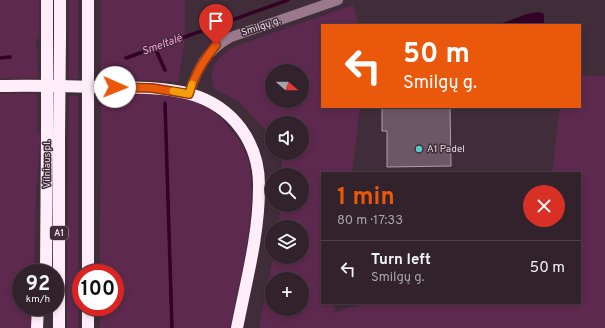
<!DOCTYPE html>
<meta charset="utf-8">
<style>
:root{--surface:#31222c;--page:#3d2f38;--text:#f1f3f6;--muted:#a8a4a9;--line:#4c3f48;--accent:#ea580c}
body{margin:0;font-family:Overpass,sans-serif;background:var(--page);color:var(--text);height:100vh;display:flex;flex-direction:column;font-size:15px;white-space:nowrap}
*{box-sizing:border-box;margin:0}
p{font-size:13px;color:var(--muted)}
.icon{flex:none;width:22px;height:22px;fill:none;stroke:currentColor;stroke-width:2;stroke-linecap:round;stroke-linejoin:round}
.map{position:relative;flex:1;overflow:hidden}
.drawer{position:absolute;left:321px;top:172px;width:260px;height:132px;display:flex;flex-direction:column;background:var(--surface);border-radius:0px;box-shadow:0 2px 6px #0003,0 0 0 1px var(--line)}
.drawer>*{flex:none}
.hud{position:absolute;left:321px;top:24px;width:260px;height:84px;border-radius:0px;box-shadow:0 2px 6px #0003,0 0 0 1px var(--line);background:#ea580c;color:#fff;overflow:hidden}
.needle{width:26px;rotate:110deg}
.fabs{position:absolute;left:265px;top:64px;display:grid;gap:8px}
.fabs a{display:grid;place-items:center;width:44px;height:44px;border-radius:50%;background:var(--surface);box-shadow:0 2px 6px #0003,0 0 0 1px var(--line);font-size:20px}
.speed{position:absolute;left:12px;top:264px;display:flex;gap:8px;font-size:20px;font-weight:700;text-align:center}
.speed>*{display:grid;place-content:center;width:52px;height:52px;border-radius:50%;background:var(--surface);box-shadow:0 2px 6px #0003,0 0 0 1px var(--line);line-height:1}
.speed small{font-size:10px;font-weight:400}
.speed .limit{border:6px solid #d22;background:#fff;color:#111}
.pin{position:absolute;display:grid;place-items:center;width:34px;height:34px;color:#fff;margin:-41px -17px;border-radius:50% 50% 50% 0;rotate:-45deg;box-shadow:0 0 4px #0007}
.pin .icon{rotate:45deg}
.me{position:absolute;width:44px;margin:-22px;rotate:91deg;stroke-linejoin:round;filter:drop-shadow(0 0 3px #0008)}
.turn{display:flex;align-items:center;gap:14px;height:84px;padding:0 16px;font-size:18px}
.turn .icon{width:52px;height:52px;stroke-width:2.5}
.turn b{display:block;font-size:28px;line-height:34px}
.round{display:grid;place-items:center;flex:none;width:42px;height:42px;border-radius:21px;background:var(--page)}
.overview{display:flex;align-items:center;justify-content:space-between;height:68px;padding:0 16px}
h1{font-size:24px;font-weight:700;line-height:30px;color:var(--accent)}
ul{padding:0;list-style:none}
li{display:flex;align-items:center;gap:12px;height:56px;padding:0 16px;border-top:1px solid var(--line)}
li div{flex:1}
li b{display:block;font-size:15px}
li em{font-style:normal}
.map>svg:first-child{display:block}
.green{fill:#5e294e;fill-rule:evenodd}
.water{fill:#330227}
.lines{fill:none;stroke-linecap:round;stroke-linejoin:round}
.stream{stroke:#330227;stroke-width:3.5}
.building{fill:#6d5665;stroke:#b49bab}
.minor{stroke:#9a798e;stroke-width:10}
.highway{stroke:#ffeef9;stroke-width:12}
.highway-bridge{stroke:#ffeef9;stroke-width:12}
.route-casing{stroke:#983908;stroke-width:10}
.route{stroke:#ea580c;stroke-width:7}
.slow{stroke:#f59e0b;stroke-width:7}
.poi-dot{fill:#54cdc7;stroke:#412d3a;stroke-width:1.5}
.labels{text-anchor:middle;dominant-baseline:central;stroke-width:3;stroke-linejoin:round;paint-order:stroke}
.shield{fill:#412d3a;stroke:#b4a5ae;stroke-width:1}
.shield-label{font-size:9px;font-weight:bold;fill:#e6d8e0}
.street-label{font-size:10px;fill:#e6d8e0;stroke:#412d3a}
.poi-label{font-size:10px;fill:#e6d8e0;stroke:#412d3a;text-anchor:start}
.water-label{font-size:11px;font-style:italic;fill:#fd99dd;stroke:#412d3a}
</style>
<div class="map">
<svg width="605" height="328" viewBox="0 0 605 328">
<rect width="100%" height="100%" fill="#412d3a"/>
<!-- green -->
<g class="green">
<path d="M0,0H39V38L36,39L38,78L0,79Z"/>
<rect x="69" y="0" width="9" height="79"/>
<path d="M101,0H185V38L178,82L101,78Z"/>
<path d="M353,5L359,25H322V107H360L352,173H322V303H335L334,313L363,303H580V173H552L560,107H580V76H605V328H259L273,257H302V227H278L281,205H302V175H282V163L278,153H302V123H272V138L270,134L238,101L215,89C207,68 216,59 233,47ZM272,71H302V101H272ZM272,279H302V309H272Z"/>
<path d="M37,93V133H41L36,188L34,273H21V307H33L32,328H0V94Z"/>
<path d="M101,94C133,94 169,91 200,104C211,108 218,115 226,124C233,132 240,141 245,151C263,196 239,281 230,328H100V307H115V273H100Z"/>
<path d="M69,96H78V328H67Z"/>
</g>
<!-- water -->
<path class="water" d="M539,12L544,14V25H497L527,14Z"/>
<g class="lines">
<!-- stream -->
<g class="stream">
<path d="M155,48L165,70"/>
<path d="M0,58L10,57"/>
<path d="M126,58L288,0"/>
<path d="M165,103L172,328"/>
</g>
</g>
<!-- building -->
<path class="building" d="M382,107H450L451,166L387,167V131H382Z"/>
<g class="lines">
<!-- minor -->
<path class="minor" d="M189,94C198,67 206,51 231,37L338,0"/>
<!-- highway -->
<g class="highway">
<path d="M47,35V0"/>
<path d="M88,35V0"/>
<path d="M60,36V0"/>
<path d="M0,86C33,85 66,86 100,87C129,88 161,86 190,94C233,106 260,143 259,188C259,235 246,282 237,328"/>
<path d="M46,273L47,137"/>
<path d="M88,273V137"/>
<path d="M37,328L38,307"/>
<path d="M59,328V137"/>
<path d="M88,328V307"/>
</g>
<!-- highway-bridge -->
<g class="highway-bridge">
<path d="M88,35V137"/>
<path d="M47,137V35"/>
<path d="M59,137L60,36"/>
</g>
</g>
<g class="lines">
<defs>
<path id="route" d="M115,87L152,88L189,94C195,74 203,61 216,45"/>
</defs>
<!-- route casing -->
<use href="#route" class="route-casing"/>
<!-- route -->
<use href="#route" class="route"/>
<!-- slow -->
<path class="slow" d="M173,91L189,94L192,84"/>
</g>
<!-- markers -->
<circle class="poi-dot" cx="419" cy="149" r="4"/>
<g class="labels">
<!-- shield labels -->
<rect class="shield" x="50" y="226" width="18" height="14" rx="3"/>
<g class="shield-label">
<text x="59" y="233">A1</text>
</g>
<!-- street labels -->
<g class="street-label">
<text transform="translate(261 27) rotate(-19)">Smilgų g.</text>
<text transform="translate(47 164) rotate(-90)">Vilniaus pl.</text>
</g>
<!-- poi labels -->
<g class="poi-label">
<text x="427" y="149">A1 Padel</text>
</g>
<!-- water labels -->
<g class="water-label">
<text transform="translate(162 45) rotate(-20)">Smeltalė</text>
</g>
</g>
</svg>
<div class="fabs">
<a><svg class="needle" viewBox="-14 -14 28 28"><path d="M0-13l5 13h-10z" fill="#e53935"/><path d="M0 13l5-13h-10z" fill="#a8a4a9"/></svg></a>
<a><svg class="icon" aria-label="sound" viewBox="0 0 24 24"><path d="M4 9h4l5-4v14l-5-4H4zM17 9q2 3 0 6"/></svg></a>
<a><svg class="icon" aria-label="search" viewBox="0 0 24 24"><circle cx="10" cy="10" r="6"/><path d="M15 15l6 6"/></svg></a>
<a><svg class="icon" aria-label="layers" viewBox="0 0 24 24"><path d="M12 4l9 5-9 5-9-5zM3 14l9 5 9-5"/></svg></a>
<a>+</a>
</div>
<div class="speed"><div>92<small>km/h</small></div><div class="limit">100</div></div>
<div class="pin" style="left:216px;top:45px;background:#d93025"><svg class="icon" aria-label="arrive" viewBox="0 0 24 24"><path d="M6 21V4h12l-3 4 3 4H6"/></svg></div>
<svg class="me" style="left:115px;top:87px" viewBox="-20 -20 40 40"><circle r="19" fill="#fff"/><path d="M0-13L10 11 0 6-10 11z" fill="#ea580c"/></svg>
<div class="hud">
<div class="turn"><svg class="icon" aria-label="left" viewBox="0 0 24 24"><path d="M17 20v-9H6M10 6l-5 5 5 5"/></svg><div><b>50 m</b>Smilgų g.</div></div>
</div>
<section class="drawer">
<div class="overview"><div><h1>1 min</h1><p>80 m · 17:33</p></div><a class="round" style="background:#d93025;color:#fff"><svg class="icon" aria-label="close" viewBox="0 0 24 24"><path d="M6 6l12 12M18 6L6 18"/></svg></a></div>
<ul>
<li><svg class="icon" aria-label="left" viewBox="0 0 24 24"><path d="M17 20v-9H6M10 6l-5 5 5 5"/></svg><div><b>Turn left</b><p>Smilgų g.</p></div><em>50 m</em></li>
</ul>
</section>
</div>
